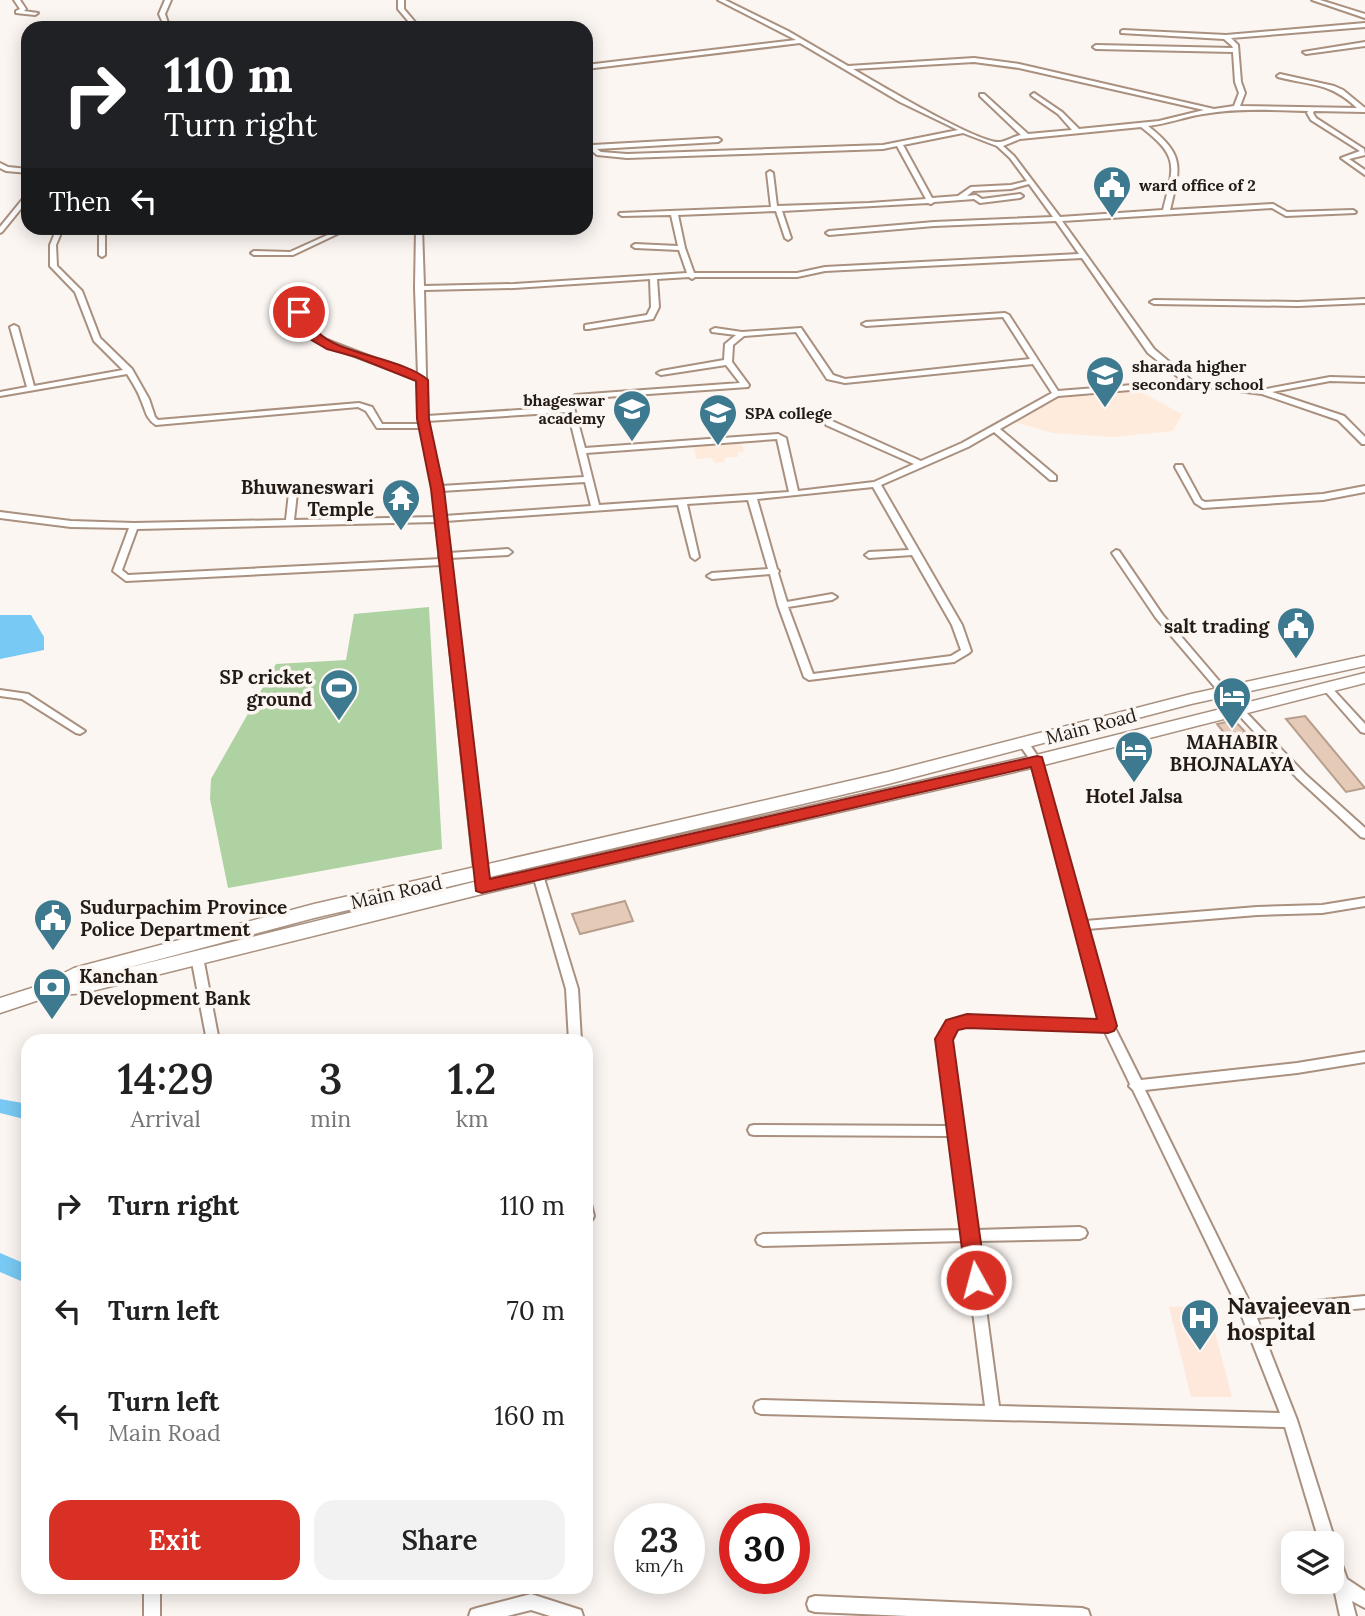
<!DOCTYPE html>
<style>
:root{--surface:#fff;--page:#f2f2f2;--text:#222;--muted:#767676;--accent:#d93025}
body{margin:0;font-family:Lora,serif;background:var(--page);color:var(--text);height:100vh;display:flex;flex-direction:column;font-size:26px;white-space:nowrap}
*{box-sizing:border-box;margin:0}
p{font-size:23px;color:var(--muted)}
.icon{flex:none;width:38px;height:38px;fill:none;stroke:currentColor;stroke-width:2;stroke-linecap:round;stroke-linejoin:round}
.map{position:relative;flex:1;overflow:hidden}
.drawer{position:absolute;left:21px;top:1034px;width:572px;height:560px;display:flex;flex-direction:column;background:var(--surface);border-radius:21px;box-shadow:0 4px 18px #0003}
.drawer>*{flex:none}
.hud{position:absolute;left:21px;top:21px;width:572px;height:214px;border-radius:21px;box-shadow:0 4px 18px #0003;background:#202124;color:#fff;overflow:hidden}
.fabs{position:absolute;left:1281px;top:1531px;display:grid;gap:14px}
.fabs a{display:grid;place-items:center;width:63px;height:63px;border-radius:14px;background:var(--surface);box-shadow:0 4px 18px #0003;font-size:35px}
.speed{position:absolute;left:614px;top:1503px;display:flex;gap:14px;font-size:35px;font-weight:700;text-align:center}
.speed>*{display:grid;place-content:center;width:91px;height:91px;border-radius:50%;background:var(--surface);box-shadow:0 4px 18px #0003;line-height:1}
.speed small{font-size:18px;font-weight:400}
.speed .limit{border:10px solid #d22;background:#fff;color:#111}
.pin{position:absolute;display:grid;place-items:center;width:60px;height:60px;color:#fff;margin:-30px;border:4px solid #fff;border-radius:50%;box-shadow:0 2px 7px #0007}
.me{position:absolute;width:77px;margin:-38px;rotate:353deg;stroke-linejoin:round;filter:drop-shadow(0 0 5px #0008)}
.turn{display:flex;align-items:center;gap:24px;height:147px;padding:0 28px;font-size:32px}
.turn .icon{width:91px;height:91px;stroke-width:2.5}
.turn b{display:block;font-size:49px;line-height:60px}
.then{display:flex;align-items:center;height:66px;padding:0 28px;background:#0003;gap:14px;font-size:26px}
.eta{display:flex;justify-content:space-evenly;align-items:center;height:119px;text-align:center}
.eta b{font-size:42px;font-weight:600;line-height:49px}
.button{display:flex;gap:14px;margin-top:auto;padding:14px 28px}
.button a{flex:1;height:80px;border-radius:21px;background:var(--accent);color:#fff;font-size:28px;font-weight:600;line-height:80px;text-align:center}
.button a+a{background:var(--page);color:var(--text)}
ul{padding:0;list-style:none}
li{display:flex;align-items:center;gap:21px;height:105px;padding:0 28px}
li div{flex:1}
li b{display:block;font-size:26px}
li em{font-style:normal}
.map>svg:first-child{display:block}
.built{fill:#ffebdc}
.medical{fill:#fee8db}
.green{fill:#afd2a2}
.water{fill:#78c9f3}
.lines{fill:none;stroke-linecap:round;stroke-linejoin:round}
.canal{fill:#78c9f3;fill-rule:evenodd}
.building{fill:#e4cab7;stroke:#b89f8d;stroke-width:2}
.minor-casing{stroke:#a9907f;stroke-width:4}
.primary-casing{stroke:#a9907f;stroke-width:3}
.minor{fill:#fff;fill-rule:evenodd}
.primary{fill:#fff;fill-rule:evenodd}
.route{fill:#d93025;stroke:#8d1f18;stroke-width:2}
.labels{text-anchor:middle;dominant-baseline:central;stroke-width:7;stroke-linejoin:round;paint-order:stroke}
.far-poi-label{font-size:16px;font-weight:bold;fill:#241b14;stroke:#fbf6f2;text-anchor:start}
.poi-label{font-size:19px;font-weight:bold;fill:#241b14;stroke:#fbf6f2;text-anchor:end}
.street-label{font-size:19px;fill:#241b14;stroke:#fbf6f2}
.near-poi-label{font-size:23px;font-weight:bold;fill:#241b14;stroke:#fbf6f2;text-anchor:start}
</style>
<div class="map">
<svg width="1365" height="1616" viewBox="0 0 1365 1616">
<rect width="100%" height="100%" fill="#fbf6f2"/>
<!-- built -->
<g class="built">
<path d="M1105,390L1139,391L1182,414L1173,431L1114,437L1052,433L1014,422L1059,397Z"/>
<path d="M739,439L745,451L738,452V457L724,458L725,462L715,463L712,458L696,459L693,443Z"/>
</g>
<!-- medical -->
<path class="medical" d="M1208,1306L1232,1397H1191L1169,1307Z"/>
<!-- green -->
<path class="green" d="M429,607L442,849L228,888L210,799L211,779L276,664L346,660L354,614Z"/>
<!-- water -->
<path class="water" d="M0,615H31L44,637V650L0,659Z"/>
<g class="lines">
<!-- canal -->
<g class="canal">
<path d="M0,1099L28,1104V1120L0,1113Z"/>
<path d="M0,1253L28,1265V1284L0,1272Z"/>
</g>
</g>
<!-- building -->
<g class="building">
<path d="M1305,716L1365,788L1346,792L1286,719Z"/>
<path d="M1234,720L1248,735L1230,740L1217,724Z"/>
<path d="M625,901L633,921L580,934L572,914Z"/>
</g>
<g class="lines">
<defs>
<g id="minor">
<path d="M14,0H20L26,9L24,11L38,13L35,15L16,13V11L20,9Z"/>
<path d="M165,0H171L165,14L168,23L175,28C164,28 163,23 159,14Z"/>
<path d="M398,0H404V9L420,28H414L398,9Z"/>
<path d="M718,0H725L788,31L848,66L974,58L1019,64L1214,109L1234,106L1239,93L1235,82L1233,52L1096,49L1093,47L1096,45L1233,48L1232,46L1224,39L1121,33V31L1123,30L1226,35L1365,23V27L1231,38L1238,45L1241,82L1245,93L1240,106L1357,108C1330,82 1312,86 1278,77L1277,76L1280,74L1334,86L1343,90L1365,108V112L1314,111L1313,113L1316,118L1364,149L1365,155L1349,159L1365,170V175L1341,158L1360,151L1311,120L1307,113L1308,111C1273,110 1237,108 1203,114C1184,117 1167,124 1148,126C1186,156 1180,167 1170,210L1273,204L1287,212L1353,210L1356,212L1355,213L1286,216L1272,208L1062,221L1154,349L1192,381L1261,390L1330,377L1365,378V382L1330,381L1272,392L1344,416L1365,437V444H1362L1338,420L1262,394L1190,385L1058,396L1000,429L1056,476V480H1050L994,432L968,447L881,485L962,625L971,651L969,653L954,662L809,680L804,677L778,605L770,574L712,579L707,576L712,573L768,569L748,500L687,504L699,557L695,560L691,557L678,505L445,521L449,553L508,549L512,552L508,555L449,558L488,887L486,890H478L476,887L441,565L126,581L113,571L129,528L71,527L0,518V512L71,521L134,523L286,520L289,493L293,490L297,493L294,520L436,517L433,489L421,428H377L366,411L358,407L156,425C146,419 146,411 141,400C138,391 132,382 127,374L0,396V392L27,387L10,327L14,325L18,327L34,386L123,370L94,341L75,292L50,266V245L57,228H63L56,245L57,266L82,291L100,338L132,369L149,399L155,417L158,420L359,403L372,407L382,424H420L418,380L319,343L311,338L282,292L283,290H289L317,334L325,339L418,375L415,288L416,228H422L424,286L514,284L687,273L679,250L635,248L632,246L635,244L678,246L671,215L622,216L619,214L620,213L771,207L767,173L770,171L773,173L777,206L869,203L926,199L897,146L883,149L627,158L597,155L586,146V140L593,145L718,138L721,140L718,142L597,149L601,152L627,154L883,145L958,130L900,102L800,43L586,69V65L796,40ZM974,62L1019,68L1204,110L1159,121L1079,129L1062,112L1034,93L1031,95L1032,96L1058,114L1072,130L1028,134L984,94H980V96L1021,135C1014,136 1007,141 1000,142C981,145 875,82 853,69ZM1141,127C1180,157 1174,166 1163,210L1060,217L1014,156L1003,146L1020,139ZM963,133L997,146L1010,158L1027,181L1011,185L971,187L958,196L932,198L903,145ZM1029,184L1053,217L934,222L829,231L826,233L829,235L934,226L1056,221L1079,254L825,267L797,273H694L685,248L678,215L776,211L785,238L788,240L791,238L782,211L928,203L931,204L934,202L974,199L980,203L1020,198L1023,196L1020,194L982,199L976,195L967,196L973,191L1011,189ZM1082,258L1148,353L1183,381L1058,391L1009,315L1005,313L866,322L862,324L866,326L1003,317L1030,359L845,379L833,375L801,328L742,332L715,328L711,330L712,332L736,335L725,344L724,360L661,371L657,373L661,375L726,365L740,383L575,395L566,402V407L427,416L424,290L514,288L650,279L651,307L647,315L585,325V329H588L653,319L659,307L657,279L689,277L692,279L695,277H797L825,271ZM796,332L827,379L845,383L1033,364L1052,393L962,443L921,461L832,421H826V425L914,464L874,482L798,491L786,438L778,434L585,448L573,404L577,399L748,387L749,385L732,362L733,345L744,336ZM568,412L584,477L441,486L427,421ZM777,439L789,492L599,505L586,453ZM585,482L591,506L444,516L441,491ZM873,487L909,550L869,552L865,555L869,558L912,555L952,625L961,650L951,656L813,674L788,607L832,600L837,597L832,594L787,602L778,573L779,571L777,569L757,499ZM436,522L440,554L439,556L441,559L128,575L122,570L137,529Z"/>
<path d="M1312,0H1320L1365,14V18Z"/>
<path d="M1365,42V46L1306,54L1303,52Z"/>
<path d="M0,163L8,167L28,169V173L6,171L0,168Z"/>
<path d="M28,194V200L2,232L0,233V227L26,195Z"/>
<path d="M99,228H105V255L102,257L99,255Z"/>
<path d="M343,228H350L293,255H254L251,253L254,251L290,252Z"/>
<path d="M1365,299V303L1298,306L1154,304L1150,302L1154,300L1298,302Z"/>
<path d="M1176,465H1182L1201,500L1205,502L1323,494L1365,486V492L1323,500L1203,508L1195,503L1175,467Z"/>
<path d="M1116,550L1119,551L1162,614L1243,709L1305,774L1365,828V838L1361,837L1297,778L1237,713L1156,618L1112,553Z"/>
<path d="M1328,686L1331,687L1365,724V733L1361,732L1325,691L1323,689L1325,687Z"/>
<path d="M0,690L28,694L85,731L80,734L76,733L22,699L0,696Z"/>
<path d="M1024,741L1028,742L1041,761L1085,921L1257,907L1322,905L1365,898V906L1322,913L1257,915L1087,929L1114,1026L1141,1080L1297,1063L1365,1052V1062L1297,1073L1145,1090L1252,1307L1365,1296V1308L1257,1318L1297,1420L1336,1544L1333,1549L1337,1551L1347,1579L1365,1591V1608L1352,1601L1356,1616H1340L1332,1579V1544H1320L1285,1427L761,1414L756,1412L754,1407L756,1402L761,1400L985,1406L964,1241L763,1246L758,1244L756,1240L758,1236L763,1234L962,1230L950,1136L754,1135L750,1134L748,1130L750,1126L754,1125L949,1126L938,1039L948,1022L967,1016L1101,1021L1031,761L1019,744ZM967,1026L1104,1030L1130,1084L1129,1086L1133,1090L1241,1314L1280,1413L999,1406L977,1241L1080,1239L1085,1237L1087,1233L1085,1229L1080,1227L976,1230L950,1039L956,1028Z"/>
<path d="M538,871L543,875L578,989L581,1041H569L566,989L533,875Z"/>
<path d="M197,953L201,954L203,957L219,1041H207L191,957L193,954Z"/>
<path d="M586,1203L591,1204L594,1216L592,1220L587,1222Z"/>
<rect x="144" y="1587" width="16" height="29"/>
<path d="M531,1594L581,1610L583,1616H550L531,1610L507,1616H469L471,1610L477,1608Z"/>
<path d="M815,1596L1082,1608L1088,1610L1090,1616H908L815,1612L809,1610L807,1604L809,1598Z"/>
</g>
<path id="primary" d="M1365,656V666L1191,704L888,784L314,918L119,970L482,880L1036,755L1365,673V683L1036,767L482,894L84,993L51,996L0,1013V998L38,986L74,968L314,904L888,772L1191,694Z"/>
</defs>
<!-- minor casing -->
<use href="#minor" class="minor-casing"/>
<!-- primary casing -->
<use href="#primary" class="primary-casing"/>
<!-- minor -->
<use href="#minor" class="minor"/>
<!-- primary -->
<use href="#primary" class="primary"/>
</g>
<!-- route -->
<path class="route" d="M295,309H302C307,317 312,326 318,332C337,354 403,358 428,380L429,419L444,489L490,879L1037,756L1042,757L1117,1026L1114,1031L1108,1033L967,1028L958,1030L953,1040L986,1280L983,1286L976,1289L969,1286L966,1280L935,1039L946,1020L967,1014L1097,1019L1031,767L482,893L476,891L431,489L417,419L416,381L356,357L327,349L310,339L293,312Z"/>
<!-- icons -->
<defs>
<symbol id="civic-pin" viewBox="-11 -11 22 30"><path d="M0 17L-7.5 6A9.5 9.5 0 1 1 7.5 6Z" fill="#3d7a90" stroke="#fbf6f2"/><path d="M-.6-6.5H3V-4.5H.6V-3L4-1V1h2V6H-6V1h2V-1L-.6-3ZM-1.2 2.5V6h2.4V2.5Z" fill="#fff"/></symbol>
<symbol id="university-pin" viewBox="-11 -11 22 30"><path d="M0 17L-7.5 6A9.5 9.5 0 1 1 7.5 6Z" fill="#3d7a90" stroke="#fbf6f2"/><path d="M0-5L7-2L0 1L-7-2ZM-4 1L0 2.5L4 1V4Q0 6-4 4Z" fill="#fff"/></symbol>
<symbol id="temple-pin" viewBox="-11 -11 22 30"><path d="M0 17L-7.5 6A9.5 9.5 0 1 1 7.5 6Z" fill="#3d7a90" stroke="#fbf6f2"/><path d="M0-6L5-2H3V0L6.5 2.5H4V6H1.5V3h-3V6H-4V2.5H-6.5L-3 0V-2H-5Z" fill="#fff"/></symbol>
<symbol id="stadium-pin" viewBox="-11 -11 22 30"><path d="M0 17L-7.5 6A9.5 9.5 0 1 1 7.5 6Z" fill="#3d7a90" stroke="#fbf6f2"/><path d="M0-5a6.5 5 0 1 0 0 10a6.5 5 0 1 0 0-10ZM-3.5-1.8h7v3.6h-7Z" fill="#fff"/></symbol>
<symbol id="hotel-pin" viewBox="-11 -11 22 30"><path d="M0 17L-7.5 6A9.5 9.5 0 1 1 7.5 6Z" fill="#3d7a90" stroke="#fbf6f2"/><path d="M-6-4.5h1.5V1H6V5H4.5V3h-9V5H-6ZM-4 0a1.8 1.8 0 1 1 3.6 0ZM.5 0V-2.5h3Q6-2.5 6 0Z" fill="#fff"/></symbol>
<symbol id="bank-pin" viewBox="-11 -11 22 30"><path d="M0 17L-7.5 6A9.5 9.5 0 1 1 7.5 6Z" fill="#3d7a90" stroke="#fbf6f2"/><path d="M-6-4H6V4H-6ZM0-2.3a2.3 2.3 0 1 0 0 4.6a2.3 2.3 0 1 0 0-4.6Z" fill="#fff"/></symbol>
<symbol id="hospital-pin" viewBox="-11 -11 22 30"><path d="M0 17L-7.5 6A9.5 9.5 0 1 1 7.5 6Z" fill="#3d7a90" stroke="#fbf6f2"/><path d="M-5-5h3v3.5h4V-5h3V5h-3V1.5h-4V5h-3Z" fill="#fff"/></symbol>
</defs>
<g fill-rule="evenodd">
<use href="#civic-pin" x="1090" y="163" width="44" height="60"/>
<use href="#university-pin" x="1083" y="353" width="44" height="60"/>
<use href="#university-pin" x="610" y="387" width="44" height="60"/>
<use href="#university-pin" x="696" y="391" width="44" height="60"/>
<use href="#temple-pin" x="379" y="476" width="44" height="60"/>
<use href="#civic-pin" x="1274" y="604" width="44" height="60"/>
<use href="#stadium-pin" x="317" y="666" width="44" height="60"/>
<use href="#hotel-pin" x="1210" y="674" width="44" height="60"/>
<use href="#hotel-pin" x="1112" y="728" width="44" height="60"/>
<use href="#civic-pin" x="31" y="896" width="44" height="60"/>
<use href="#bank-pin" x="30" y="965" width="44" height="60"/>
<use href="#hospital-pin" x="1178" y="1296" width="44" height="60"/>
</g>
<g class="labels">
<!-- far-poi labels -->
<g class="far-poi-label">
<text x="1139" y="185">ward office of 2</text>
<text x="1132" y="366">sharada higher<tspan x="1132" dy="18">secondary school</tspan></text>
<text x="605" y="400" text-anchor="end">bhageswar<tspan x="605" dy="18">academy</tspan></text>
<text x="745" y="413">SPA college</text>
</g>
<!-- poi labels -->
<g class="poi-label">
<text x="374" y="487">Bhuwaneswari<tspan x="374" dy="22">Temple</tspan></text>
<text x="1269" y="626">salt trading</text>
<text x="312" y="677">SP cricket<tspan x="312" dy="22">ground</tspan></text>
<text x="1232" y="742" text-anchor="middle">MAHABIR<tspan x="1232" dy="22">BHOJNALAYA</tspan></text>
<text x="1134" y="796" text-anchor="middle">Hotel Jalsa</text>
<text x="80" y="907" text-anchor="start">Sudurpachim Province<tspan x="80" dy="22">Police Department</tspan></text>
<text x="79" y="976" text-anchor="start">Kanchan<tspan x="79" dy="22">Development Bank</tspan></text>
</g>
<!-- street labels -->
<g class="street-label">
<text transform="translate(1091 726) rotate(-15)">Main Road</text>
<text transform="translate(396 892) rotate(-13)">Main Road</text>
</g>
<!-- near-poi labels -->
<g class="near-poi-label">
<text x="1227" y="1305">Navajeevan<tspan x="1227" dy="26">hospital</tspan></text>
</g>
</g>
</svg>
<div class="fabs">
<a><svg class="icon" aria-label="layers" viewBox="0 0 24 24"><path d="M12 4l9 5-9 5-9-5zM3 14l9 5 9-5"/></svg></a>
</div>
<div class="speed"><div>23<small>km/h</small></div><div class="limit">30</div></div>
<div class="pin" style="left:299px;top:312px;background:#d93025"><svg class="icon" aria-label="arrive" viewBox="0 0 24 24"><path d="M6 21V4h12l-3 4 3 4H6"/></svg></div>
<svg class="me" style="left:976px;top:1280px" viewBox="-20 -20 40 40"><circle r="17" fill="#d93025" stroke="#fff" stroke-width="3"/><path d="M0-11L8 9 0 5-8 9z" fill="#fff"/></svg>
<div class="hud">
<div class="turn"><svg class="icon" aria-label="right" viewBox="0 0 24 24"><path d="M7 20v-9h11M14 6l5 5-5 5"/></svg><div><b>110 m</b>Turn right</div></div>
<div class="then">Then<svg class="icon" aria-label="left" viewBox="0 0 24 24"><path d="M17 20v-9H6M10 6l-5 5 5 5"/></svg></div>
</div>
<section class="drawer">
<div class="eta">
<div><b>14:29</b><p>Arrival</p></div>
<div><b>3</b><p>min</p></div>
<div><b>1.2</b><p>km</p></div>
</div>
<ul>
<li><svg class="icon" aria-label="right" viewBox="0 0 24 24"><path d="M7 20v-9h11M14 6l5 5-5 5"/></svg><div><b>Turn right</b></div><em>110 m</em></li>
<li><svg class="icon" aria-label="left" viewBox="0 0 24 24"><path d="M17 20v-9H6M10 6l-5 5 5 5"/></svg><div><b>Turn left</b></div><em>70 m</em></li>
<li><svg class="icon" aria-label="left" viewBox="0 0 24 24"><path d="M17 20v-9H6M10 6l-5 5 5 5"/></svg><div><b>Turn left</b><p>Main Road</p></div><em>160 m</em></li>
</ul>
<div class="button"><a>Exit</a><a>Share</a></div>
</section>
</div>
